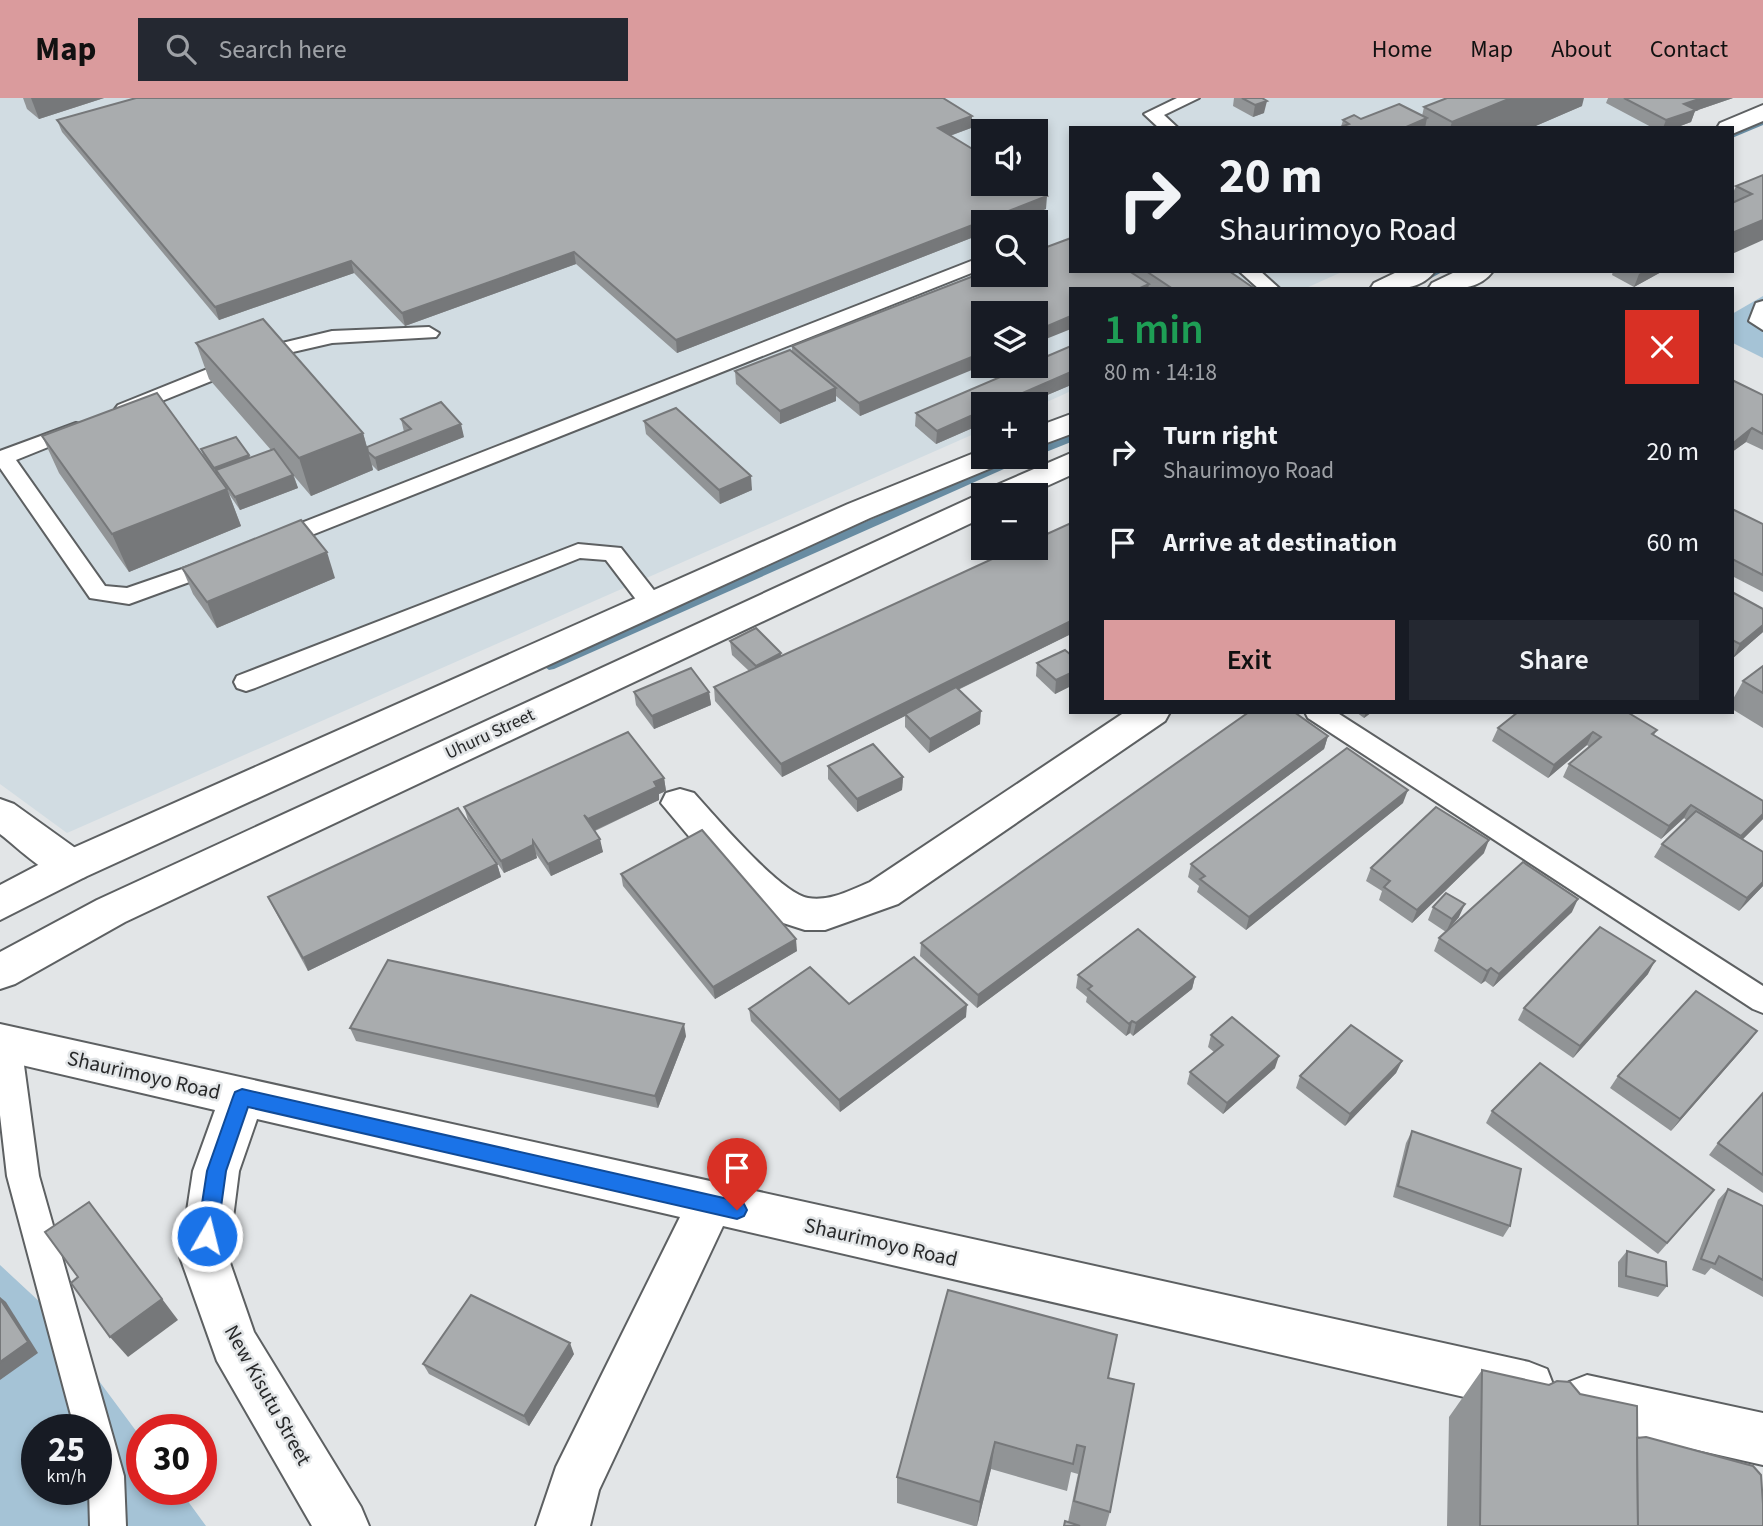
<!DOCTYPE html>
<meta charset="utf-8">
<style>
:root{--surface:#171b24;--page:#242831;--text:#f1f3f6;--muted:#9ea1a6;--accent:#da9b9d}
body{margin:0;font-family:"Source Sans 3",sans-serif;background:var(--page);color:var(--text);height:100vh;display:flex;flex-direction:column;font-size:26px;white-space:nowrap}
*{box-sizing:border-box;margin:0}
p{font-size:23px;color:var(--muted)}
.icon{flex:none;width:38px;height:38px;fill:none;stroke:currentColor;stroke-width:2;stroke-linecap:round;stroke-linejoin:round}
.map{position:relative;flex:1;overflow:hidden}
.drawer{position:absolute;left:1069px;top:189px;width:665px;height:427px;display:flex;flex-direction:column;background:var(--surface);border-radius:0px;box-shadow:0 4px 10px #0003}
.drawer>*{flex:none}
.hud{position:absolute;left:1069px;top:28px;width:665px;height:147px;border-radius:0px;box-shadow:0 4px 10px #0003;background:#171b24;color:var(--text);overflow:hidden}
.tools{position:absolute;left:971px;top:21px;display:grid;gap:14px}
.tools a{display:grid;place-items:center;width:77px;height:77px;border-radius:0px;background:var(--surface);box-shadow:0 4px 10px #0003;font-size:35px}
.speed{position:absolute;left:21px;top:1316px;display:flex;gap:14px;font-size:35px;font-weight:700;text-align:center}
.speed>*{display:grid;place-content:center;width:91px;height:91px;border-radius:50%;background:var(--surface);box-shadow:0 4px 10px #0003;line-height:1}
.speed small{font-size:18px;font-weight:400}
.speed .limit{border:10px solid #d22;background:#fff;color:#111}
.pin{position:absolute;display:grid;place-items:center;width:60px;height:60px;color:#fff;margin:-72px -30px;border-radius:50% 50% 50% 0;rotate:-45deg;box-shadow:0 0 7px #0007}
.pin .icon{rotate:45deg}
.me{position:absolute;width:77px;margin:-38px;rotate:8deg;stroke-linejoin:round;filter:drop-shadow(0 0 5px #0008)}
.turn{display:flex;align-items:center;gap:24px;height:147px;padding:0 35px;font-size:32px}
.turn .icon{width:91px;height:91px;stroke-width:2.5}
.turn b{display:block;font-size:49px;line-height:60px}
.round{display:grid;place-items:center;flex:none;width:74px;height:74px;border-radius:0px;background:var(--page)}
.head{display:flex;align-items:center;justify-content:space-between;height:119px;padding:0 35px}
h1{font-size:42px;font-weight:600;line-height:52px;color:#1e9e55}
.cta{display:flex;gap:14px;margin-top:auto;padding:14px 35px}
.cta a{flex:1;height:80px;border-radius:0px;background:var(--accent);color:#111;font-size:28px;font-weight:600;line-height:80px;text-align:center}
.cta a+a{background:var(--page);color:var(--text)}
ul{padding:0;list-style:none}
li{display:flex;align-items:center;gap:21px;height:91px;padding:0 35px}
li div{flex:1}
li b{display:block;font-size:26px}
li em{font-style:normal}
header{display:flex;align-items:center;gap:42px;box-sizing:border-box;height:98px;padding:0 35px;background:var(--accent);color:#111}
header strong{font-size:33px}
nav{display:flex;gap:38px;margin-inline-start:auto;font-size:24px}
.search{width:490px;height:63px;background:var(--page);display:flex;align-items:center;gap:18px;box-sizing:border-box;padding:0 24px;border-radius:0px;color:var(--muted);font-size:26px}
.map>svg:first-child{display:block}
.built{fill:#d1dce2;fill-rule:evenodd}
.green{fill:#a5c3d6;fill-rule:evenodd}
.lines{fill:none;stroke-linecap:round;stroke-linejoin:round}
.stream{fill:#688ca2;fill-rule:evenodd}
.service-casing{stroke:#5d6062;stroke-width:4}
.minor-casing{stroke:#5d6062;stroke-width:4}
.secondary-casing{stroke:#5d6062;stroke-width:4}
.service{fill:#fff;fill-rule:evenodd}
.minor{fill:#fff;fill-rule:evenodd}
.secondary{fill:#fff;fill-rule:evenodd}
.wall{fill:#919496}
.shaded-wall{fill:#76787a}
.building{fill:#a9acae;stroke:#76787a;stroke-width:2}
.route{fill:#1a73e8;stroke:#114b97;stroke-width:2}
.labels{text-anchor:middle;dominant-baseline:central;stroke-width:5;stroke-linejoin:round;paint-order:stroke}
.street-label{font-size:18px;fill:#28292a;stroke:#e2e5e7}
.near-street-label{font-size:21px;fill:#28292a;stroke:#e2e5e7}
</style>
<header>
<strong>Map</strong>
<div class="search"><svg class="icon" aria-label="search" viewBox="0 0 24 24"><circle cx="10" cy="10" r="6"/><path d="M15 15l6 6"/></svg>Search here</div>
<nav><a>Home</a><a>Map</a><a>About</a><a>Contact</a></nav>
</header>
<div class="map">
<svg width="1763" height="1428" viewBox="0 0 1763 1428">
<rect width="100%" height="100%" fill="#e2e5e7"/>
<!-- built -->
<path class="built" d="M0,0H1605L1670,30H1071V173H1344L1304,191H1071V293L1036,309L984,306L983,332L67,735L0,686ZM984,33H1036V86H984ZM984,124H1036V177H984ZM984,215H1036V268H984Z"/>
<!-- green -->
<g class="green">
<path d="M1763,198V260L1733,245L1732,216Z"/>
<path d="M0,1167L42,1206L142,1341V1391H179L206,1428H0ZM37,1332H96V1391H37Z"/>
</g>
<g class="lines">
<!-- stream -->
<g class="stream">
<path d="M1763,20V27L1732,40V33Z"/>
<path d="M1430,173H1444L1411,191H1396Z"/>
<path d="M1071,335V344L1036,358V349Z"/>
<path d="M1015,359H1031L554,571L549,572L542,567L544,563Z"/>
</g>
<defs>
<g id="service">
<path d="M1177,0H1199L1164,17L1178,30H1159L1144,16Z"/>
<path d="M984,158V170L284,448H268L265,443L268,438Z"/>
<path d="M1239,173H1260L1280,191H1259Z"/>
<path d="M1763,203V232L1749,223L1756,205Z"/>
<path d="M429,229L439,235L436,239L332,245L271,259L132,315L125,317L115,311L118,307L257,251L332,233Z"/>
<path d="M76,325L83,327L86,331L83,335L16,362L105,488L127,490L217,459L225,461L228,466L225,471L129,506L90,500L0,370V353Z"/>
<path d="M578,446L621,450L660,500L664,506L660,512H644L606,462L580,460L255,590L246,593L237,590L234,584L237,578Z"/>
<path d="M1305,614H1336L1763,888V915L1753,911L1308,620Z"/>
<path d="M6,933L16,936L21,945L39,1078L124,1378L126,1428H90L89,1391H96V1332H75L7,1078L0,1017V935Z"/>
</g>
<g id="minor">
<path d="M1125,614H1170L1165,623L898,806L825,832H805L777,823L761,812L708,761L661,705L666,695L680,691L694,695C715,718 780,795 808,800C829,804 851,792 870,784Z"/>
<path d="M0,701L14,706L85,757L91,768L85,779C54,789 24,754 0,736Z"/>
<path d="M0,926L1529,1264L1547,1271L1554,1289L1547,1307L1529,1314L723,1128L599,1392L590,1428H536L556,1369L680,1119L257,1021L239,1073L228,1159L254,1234L361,1409L369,1428H312L217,1263L180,1159L193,1073L215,1012L0,962Z"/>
<path d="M1587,1277L1763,1315V1367L1587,1327L1569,1320L1562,1302L1569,1284Z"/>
</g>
<g id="secondary">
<path d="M1763,7V23L1732,36V30H1717L1720,25Z"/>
<path d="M1399,173H1435C1420,194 1392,191 1370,191L1374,185Z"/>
<path d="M1457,173H1493C1478,194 1450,191 1428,191L1432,185Z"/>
<path d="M1071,316V336L1036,349V329Z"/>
<path d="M984,351V359H1006L1001,366L870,420L85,779L0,822V787L57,757L848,406Z"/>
<path d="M1071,355V377L1027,397H984V419L125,824L15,886L0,891V854L97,802L973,399L986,396L990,390Z"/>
</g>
</defs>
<!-- service casing -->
<use href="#service" class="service-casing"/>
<!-- minor casing -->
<use href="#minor" class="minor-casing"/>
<!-- secondary casing -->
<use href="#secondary" class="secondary-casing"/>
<!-- service -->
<use href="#service" class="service"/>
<!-- minor -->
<use href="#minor" class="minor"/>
<!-- secondary -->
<use href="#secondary" class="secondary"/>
</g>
<!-- wall -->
<g class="wall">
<path d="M23,0H104L39,21L27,11Z"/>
<path d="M1234,0H1262L1264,15L1253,19L1233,8Z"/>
<path d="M1608,0H1733L1695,13L1691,24L1675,30H1653L1606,5Z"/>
<path d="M1582,8L1531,30H1338L1341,29L1343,22L1422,18L1424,9Z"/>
<path d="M972,18L971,30L950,38L1046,111L1011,124H984V135L677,255L576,166L405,228L354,175L219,222L62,34L57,22Z"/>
<path d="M1763,77L1732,156V97L1736,88Z"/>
<path d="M1071,173H1229L1255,191H1151L1149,189L860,318L836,298V303L780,326L736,286L735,273L792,253V248Z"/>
<path d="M1613,173H1663L1634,189L1612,177Z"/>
<path d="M196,245L363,335L367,349L404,334L401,321L464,339L378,373L372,367L373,372L311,398L294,378L298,390L240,412L229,396L241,428L129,474L59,375L42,338L204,360L201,351L249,357L250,360L271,352L209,281Z"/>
<path d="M1071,248V287L1026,306H984V325L936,346L915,328L916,315Z"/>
<path d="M1732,282L1763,297V352L1746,344L1732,354Z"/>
<path d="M644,323L752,392L720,406L646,336Z"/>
<path d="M1732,411L1763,426V494L1732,478Z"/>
<path d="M182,470L335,480L217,530L193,496Z"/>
<path d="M1732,494L1763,511V534L1733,560Z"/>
<path d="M1071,536L958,592L980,626L929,655L905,629V618L782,679L715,603L714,589L749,573L732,557L730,543L782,558Z"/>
<path d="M1071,557V588L1055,596L1036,578L1037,565Z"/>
<path d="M1763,568V630L1732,611V603L1743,583Z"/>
<path d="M634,594H709L711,607L654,631L636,607Z"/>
<path d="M1356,614H1372L1364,620Z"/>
<path d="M1498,630L1657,632L1654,637L1763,703V721L1742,742L1763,754V788L1739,813L1654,759L1662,746L1686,722L1684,720L1661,741L1563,679L1569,666L1589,649L1587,647L1548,680L1492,643Z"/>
<path d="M1328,638L1324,651L977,910L920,858L921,845Z"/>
<path d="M828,668L903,679L902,692L857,714L828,681Z"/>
<path d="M664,680L666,693L659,696V702L595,733L603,754L551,778L536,756L537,760L504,775L468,722L464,709Z"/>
<path d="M1403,705L1246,832L1197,794L1199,788L1188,779L1191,766Z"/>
<path d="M1484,755L1412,825L1379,802L1382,793L1366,783L1371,770Z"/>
<path d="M497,766L501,779L308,873L274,811L268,799Z"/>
<path d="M621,776L797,853L715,901L623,788Z"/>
<path d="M1433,809L1459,819L1446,834L1428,822Z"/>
<path d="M1572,814L1493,889L1485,883L1481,886L1434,853L1439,840Z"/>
<path d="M1648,876L1573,960L1518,922L1524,910Z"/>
<path d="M1078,877L1195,879L1192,891L1133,938L1130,935L1126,938L1086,904L1087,899L1076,890Z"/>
<path d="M849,906L966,919L840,1014L751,923L749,911Z"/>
<path d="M350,930L686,938L658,1010L356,943Z"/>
<path d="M1757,933L1748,945L1671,1033L1610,990L1618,978Z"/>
<path d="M1211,937L1275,970L1223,1016L1187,986L1190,974L1214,954L1208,949Z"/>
<path d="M1402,963L1396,975L1345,1028L1296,990L1300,978Z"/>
<path d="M1763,995V1095L1709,1057L1718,1045Z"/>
<path d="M1492,1013L1705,1103L1658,1156L1486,1025Z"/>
<path d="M1412,1033L1510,1128L1503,1139L1393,1099L1406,1045Z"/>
<path d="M1728,1091L1763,1108V1199L1711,1170L1705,1177L1692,1172L1718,1102Z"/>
<path d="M1627,1153L1667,1188L1658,1199L1618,1189V1164Z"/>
<path d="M574,1256L529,1328L429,1276L423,1266Z"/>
<path d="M1482,1272L1580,1296L1637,1340L1763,1428H1447L1449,1319Z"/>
<path d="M1108,1280L1110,1414L1106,1428H1063L1068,1424L1078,1376L1071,1374L1067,1393L991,1371L977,1428H974L897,1405V1379Z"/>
</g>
<!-- shaded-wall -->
<g class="shaded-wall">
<path d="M31,0H104L39,21Z"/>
<path d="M1511,0H1584L1582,8L1531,30H1450L1452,24Z"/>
<path d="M1702,0H1733L1695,13L1691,24L1675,30H1663L1666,22L1684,6Z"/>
<path d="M1267,3L1264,15L1253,19L1255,7Z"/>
<path d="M972,18L971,30L938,42V30Z"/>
<path d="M1427,20L1425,30H1404Z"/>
<path d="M1047,98L1046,111L1011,124H984V135L677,255L676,242Z"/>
<path d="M1763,122V142L1732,156V135Z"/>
<path d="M574,154L576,166L405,228L402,215Z"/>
<path d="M351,163L354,175L219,222L215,209Z"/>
<path d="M1644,173H1663L1634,189L1639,176Z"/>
<path d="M1149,186L1148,191H1138Z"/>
<path d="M1071,218V231L1036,245V233Z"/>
<path d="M984,254V267L860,318L859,305Z"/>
<path d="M1071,274V287L1026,306H997Z"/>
<path d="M836,290V303L780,326V313Z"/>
<path d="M984,312V325L936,346L937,333Z"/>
<path d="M461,326L464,339L378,373L375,360Z"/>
<path d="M1752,330L1746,344L1732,354V346Z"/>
<path d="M363,335L373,372L311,398L299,360Z"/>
<path d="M249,357L254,371L216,372L220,383H219L214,370Z"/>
<path d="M293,377L298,390L240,412L235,399Z"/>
<path d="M751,378L752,392L720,406L719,392Z"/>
<path d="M227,391L241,428L129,474L112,436Z"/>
<path d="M327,454L335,480L217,530L207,504Z"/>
<path d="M1071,523V536L906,617L905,616V618L782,679L781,666Z"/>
<path d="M1763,527V534L1733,560L1740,546Z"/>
<path d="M781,555L782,568L757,581L756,568Z"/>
<path d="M1071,575V588L1055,596L1056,582Z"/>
<path d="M709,594L711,607L654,631L652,618Z"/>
<path d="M981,613L980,626L929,655L930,641Z"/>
<path d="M1366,614H1372L1364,620Z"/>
<path d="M1593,634L1587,647L1548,680L1554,667Z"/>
<path d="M1328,638L1324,651L977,910L978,897Z"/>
<path d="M903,679L902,692L857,714V701Z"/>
<path d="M664,680L666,693L659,696V702L591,734L588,721Z"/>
<path d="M1408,692L1403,705L1246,832L1249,819Z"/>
<path d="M1691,707L1684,720L1661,741L1669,728Z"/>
<path d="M1763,716V721L1733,751L1741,738Z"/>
<path d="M600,741L603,754L551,778L548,766Z"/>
<path d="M1489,742L1484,755L1412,825L1417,812Z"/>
<path d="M533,743L537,760L504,775L501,763Z"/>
<path d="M497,766L501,779L308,873L303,860Z"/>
<path d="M1763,784V788L1739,813L1747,800Z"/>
<path d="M1578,801L1572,814L1493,889L1499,876Z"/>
<path d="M1465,806L1459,819L1446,834L1452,821Z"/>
<path d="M796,841L797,853L715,901L713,889Z"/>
<path d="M1655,863L1648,876L1573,960L1580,948Z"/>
<path d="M1491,870L1485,883L1481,886L1487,873Z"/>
<path d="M1195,879L1192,891L1133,938L1136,925Z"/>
<path d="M967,907L966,919L840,1014L839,1002Z"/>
<path d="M1132,923L1130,935L1126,938L1129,926Z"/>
<path d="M684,926L686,938L658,1010L655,998Z"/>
<path d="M1757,933L1748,945L1671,1033L1680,1021Z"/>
<path d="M1279,958L1275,970L1223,1016L1227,1005Z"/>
<path d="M1402,963L1396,975L1345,1028L1350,1016Z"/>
<path d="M89,1104L178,1222L128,1259L110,1239Z"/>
<path d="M0,1199L6,1204L38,1255L0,1282Z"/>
<path d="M570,1245L574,1256L529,1328L524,1318Z"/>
<path d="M995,1344L991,1371L977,1428L980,1404Z"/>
</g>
<!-- building -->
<g class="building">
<path d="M136,0H943L972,18L938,30L984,58V86H1027L1047,98L676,242L574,154L402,215L351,163L215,209L57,22Z"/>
<path d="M1242,0H1262L1267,3L1255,7Z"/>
<path d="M1447,0H1511L1452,24L1424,9Z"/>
<path d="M1624,0H1702L1684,6L1696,12L1666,22Z"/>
<path d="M1399,6L1427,20L1404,30H1338L1349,26L1343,22L1354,17L1361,21Z"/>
<path d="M1763,77V122L1732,135V105L1752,96L1736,88Z"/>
<path d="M1071,140V173H1129L1149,186L1138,191H1071V218L1036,233V215H984V254L859,305L792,248L984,174V177H1036V153Z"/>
<path d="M1146,173H1229L1255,191H1173Z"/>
<path d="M263,221L363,335L299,360L196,245Z"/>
<path d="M1071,248V274L997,306H984V312L937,333L916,315L1026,268H1036V263Z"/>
<path d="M790,252L836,290L780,313L735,273Z"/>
<path d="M1732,282L1763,297V336L1752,330L1732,346Z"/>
<path d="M157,295L227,391L112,436L42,338Z"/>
<path d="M441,304L461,326L375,360L368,354L367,349L411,331L401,321Z"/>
<path d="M676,310L751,378L719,392L644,323Z"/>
<path d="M236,339L249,357L214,370L201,351Z"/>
<path d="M274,351L293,377L235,399L216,372Z"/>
<path d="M1732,411L1763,426V477L1732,461Z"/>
<path d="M301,422L327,454L207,504L182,470Z"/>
<path d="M1071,425V523L781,666L714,589L1016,450H1036V441Z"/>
<path d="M1732,494L1763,511V527L1740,546L1732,542Z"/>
<path d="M756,530L781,555L756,568L730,543Z"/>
<path d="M1065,552L1071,557V575L1056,582L1037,565Z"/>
<path d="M1763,568V595L1743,583Z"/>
<path d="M691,570L709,594L652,618L634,594Z"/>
<path d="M956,589L981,613L930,641L905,616Z"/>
<path d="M1249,614H1294L1328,638L978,897L921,845Z"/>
<path d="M1518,614H1627L1657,632L1652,636L1763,703V716L1741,738L1691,707L1669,728L1569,666L1601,639L1593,634L1554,667L1498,630Z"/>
<path d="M628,634L664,680L654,684L657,689L588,721L584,717L600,741L548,766L533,743V747L501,763L464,709Z"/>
<path d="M873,646L903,679L857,701L828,668Z"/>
<path d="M1347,650L1408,692L1249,819L1200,781L1205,778L1191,766Z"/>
<path d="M1436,709L1489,742L1417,812L1384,789L1390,783L1371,770Z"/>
<path d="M458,710L497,766L303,860L268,799Z"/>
<path d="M1696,713L1763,754V784L1747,800L1662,746Z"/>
<path d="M702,732L796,841L713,889L621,776Z"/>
<path d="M1523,764L1578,801L1499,876L1491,870L1487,873L1439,840Z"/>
<path d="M1446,795L1465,806L1452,821L1433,809Z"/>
<path d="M1600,829L1655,863L1580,948L1524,910Z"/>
<path d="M1138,831L1195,879L1136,925L1132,923L1129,926L1088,891L1092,888L1078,877Z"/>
<path d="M914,859L967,907L839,1002L749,911L810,869L849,906Z"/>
<path d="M388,862L684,926L655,998L350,930Z"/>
<path d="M1696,893L1757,933L1680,1021L1618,978Z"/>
<path d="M1232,919L1279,958L1227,1005L1190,974L1223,947L1211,937Z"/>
<path d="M1351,927L1402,963L1350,1016L1300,978Z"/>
<path d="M1540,965L1714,1092L1667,1145L1492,1013Z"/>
<path d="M1763,995V1077L1718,1045Z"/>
<path d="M1412,1033L1521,1071L1510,1128L1398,1088Z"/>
<path d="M1728,1091L1763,1108V1182L1719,1158L1715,1166L1701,1161Z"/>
<path d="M89,1104L162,1201L110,1239L71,1185L78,1179L45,1134Z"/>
<path d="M1627,1153L1666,1164L1667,1188L1626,1178Z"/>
<path d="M948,1192L1117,1237L1108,1280L1134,1286L1110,1414L1074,1403L1085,1349L1077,1347L1073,1366L995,1344L980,1404L897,1379Z"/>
<path d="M471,1197L570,1245L524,1318L423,1266Z"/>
<path d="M0,1201L28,1244L0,1264Z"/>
<path d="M1482,1272L1549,1287L1557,1283L1570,1284L1580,1296L1637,1308L1638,1428H1480Z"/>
<path d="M1646,1339L1753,1368L1761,1377L1763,1406V1428H1638L1637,1340Z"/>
<path d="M1065,1423L1080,1428H1064Z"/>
</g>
<!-- route -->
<path class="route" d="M242,991L737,1103L744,1106L747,1112L744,1118L737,1121L248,1009L226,1073L217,1138L214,1144L207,1147L200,1144L197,1138L207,1073L233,999L235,994Z"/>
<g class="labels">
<!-- street labels -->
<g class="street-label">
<text transform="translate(490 636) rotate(-25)">Uhuru Street</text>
</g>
<!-- near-street labels -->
<g class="near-street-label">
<text transform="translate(144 977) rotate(13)">Shaurimoyo Road</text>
<text transform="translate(881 1144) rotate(13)">Shaurimoyo Road</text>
<text transform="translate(268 1297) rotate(61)">New Kisutu Street</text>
</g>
</g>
</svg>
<div class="tools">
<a><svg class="icon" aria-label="sound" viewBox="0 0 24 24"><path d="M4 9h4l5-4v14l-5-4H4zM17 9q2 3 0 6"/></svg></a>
<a><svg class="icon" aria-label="search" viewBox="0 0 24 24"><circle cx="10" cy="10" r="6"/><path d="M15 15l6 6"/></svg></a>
<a><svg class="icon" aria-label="layers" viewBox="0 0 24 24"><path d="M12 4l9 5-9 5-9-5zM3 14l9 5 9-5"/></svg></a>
<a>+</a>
<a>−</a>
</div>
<div class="speed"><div>25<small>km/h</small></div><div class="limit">30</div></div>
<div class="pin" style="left:737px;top:1112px;background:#d93025"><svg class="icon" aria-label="arrive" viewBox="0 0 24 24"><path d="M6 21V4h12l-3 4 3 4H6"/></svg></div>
<svg class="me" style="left:207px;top:1138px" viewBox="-20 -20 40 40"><circle r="17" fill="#1a73e8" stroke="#fff" stroke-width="3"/><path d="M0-11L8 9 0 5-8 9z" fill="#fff"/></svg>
<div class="hud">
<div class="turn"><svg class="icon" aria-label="right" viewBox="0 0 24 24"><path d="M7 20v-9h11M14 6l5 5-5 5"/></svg><div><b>20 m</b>Shaurimoyo Road</div></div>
</div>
<section class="drawer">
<div class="head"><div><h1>1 min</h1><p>80 m · 14:18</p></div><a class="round" style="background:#d93025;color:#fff"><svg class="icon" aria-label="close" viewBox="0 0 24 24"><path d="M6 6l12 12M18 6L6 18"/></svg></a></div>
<ul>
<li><svg class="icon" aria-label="right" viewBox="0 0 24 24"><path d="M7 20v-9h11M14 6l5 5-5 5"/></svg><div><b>Turn right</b><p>Shaurimoyo Road</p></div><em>20 m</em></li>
<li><svg class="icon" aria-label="arrive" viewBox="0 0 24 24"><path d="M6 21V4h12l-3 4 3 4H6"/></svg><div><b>Arrive at destination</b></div><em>60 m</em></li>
</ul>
<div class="cta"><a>Exit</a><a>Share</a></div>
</section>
</div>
